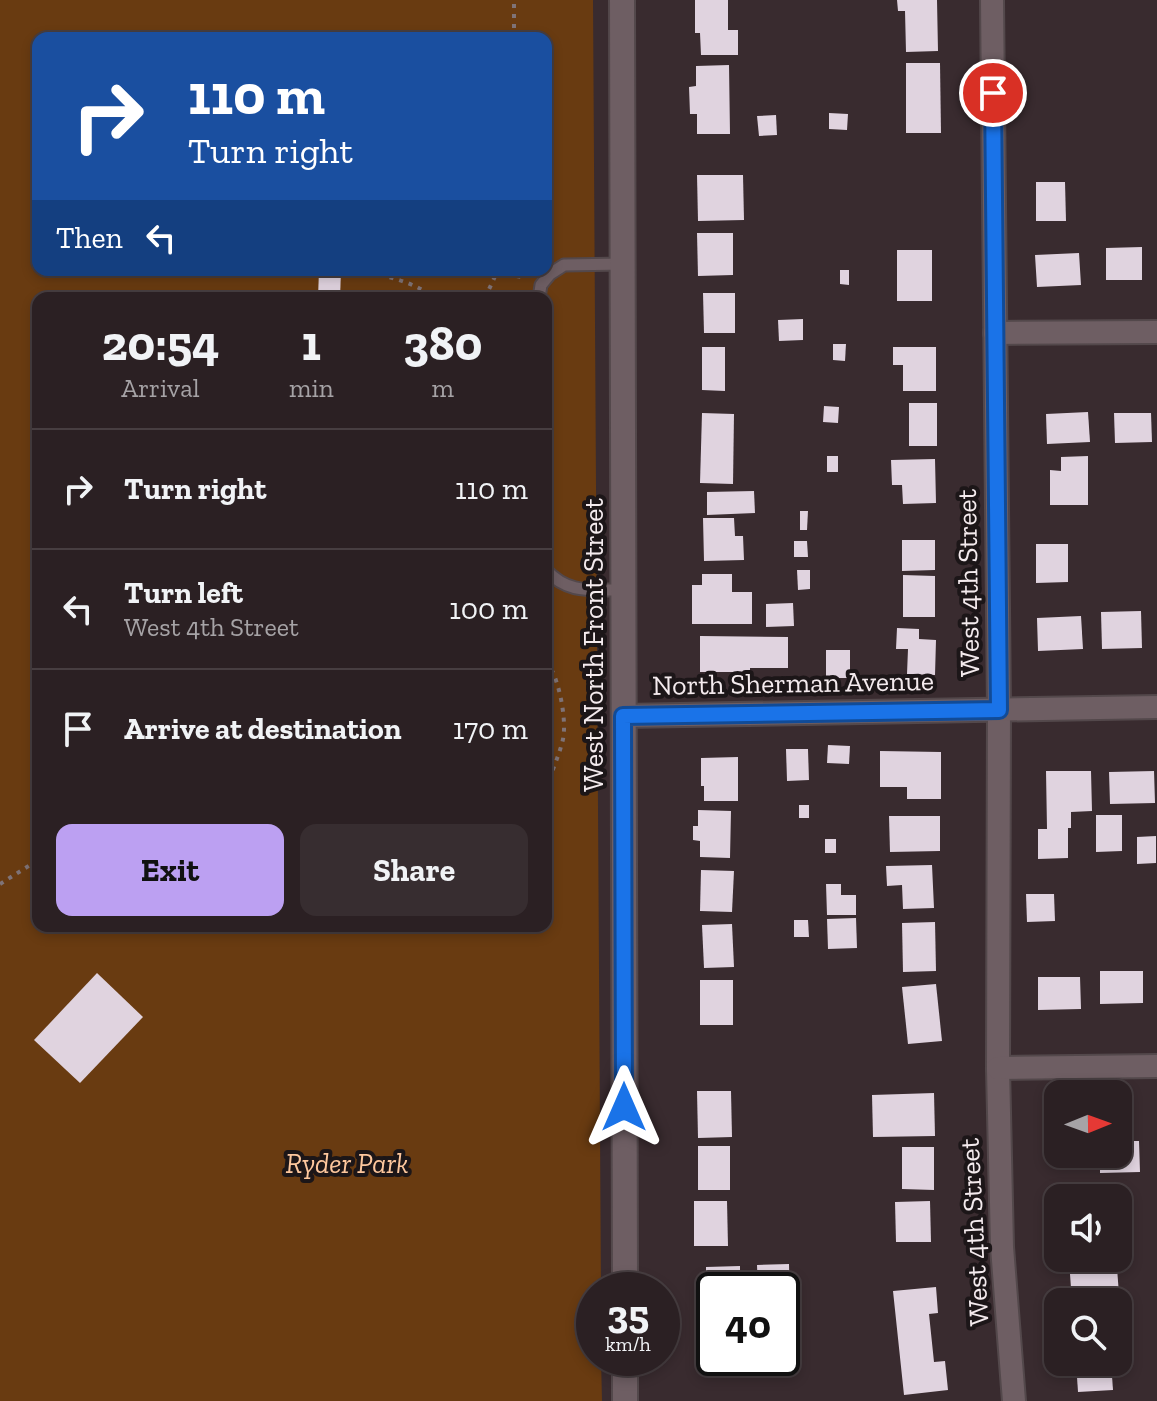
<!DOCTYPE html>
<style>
:root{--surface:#2b2023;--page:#372d30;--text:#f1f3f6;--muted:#a6a3a6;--line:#473e41;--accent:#bca0f2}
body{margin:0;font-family:"Zilla Slab",serif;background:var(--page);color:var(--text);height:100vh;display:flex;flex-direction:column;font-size:30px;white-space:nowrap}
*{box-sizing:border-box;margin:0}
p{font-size:26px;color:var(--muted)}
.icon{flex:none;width:44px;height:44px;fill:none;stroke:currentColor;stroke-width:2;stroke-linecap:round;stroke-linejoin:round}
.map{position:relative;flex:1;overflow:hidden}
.drawer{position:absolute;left:32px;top:292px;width:520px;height:640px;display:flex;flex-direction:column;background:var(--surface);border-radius:16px;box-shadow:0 4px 12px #0003,0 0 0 2px var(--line)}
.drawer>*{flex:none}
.guide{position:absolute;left:32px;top:32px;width:520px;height:244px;border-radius:16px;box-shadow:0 4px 12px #0003,0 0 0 2px var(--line);background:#1a4fa0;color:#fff;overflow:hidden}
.needle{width:52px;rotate:89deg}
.tools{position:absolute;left:1044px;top:1080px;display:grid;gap:16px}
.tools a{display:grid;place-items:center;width:88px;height:88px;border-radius:16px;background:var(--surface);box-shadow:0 4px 12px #0003,0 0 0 2px var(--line);font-size:40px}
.speed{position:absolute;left:576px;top:1272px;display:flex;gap:16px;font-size:40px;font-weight:700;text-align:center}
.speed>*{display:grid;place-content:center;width:104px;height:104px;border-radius:50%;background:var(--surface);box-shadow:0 4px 12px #0003,0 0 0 2px var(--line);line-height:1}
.speed small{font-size:20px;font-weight:400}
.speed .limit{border:4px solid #111;border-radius:12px;background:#fff;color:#111}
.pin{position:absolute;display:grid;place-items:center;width:68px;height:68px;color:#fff;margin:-34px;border:4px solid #fff;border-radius:50%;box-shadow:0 2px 8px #0007}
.me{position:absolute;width:88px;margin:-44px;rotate:0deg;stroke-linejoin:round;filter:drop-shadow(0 0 6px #0008)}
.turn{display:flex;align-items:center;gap:28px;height:168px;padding:0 24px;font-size:36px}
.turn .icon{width:104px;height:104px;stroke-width:2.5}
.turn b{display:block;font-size:56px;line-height:68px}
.then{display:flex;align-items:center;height:76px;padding:0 24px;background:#0003;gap:16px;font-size:30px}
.eta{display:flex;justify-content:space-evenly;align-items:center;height:136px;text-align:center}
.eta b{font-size:48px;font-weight:700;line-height:56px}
.action{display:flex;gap:16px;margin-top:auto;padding:16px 24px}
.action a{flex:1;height:92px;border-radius:16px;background:var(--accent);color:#111;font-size:32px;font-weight:700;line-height:92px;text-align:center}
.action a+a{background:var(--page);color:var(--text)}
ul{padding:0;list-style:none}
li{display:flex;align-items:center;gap:24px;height:120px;padding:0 24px;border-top:2px solid var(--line)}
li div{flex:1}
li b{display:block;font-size:30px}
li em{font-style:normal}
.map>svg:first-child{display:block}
.green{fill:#693b11;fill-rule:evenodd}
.building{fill:#e0d3df}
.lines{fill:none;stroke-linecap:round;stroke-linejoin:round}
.service-casing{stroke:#53484b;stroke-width:15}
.minor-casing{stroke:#53484b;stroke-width:26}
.tertiary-casing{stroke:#53484b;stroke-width:28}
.path{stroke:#7f7377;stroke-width:4;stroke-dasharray:4 6;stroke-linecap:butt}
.service{stroke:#6e5e63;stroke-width:11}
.minor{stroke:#6e5e63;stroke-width:22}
.tertiary{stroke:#6e5e63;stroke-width:24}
.route-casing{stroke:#114b97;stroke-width:20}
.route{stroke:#1a73e8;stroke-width:14}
.labels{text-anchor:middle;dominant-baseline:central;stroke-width:8;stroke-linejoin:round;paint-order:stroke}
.street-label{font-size:28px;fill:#f4ebee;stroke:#1c1618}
.park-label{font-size:28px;font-style:italic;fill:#fdc79d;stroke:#1c1618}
</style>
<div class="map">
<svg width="1157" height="1401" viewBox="0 0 1157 1401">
<rect width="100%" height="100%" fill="#392b2f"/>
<!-- green -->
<path class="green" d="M0,0H593L601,1290H594V1358H601L602,1401H0ZM38,38H546V270H38ZM38,298H546V926H38Z"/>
<!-- building -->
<g class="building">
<path d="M695,0H728V30H738V55H701L700,33H695Z"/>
<path d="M897,0H937L938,51L906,52L905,11H898Z"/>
<path d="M906,63H940L941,133H906Z"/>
<path d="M729,65L730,134H697V114H690L689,87L696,86V66Z"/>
<path d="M829,113L848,114L847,130L829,129Z"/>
<path d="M776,115L777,135L759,136L757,116Z"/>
<path d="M697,175H743L744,220L698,221Z"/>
<path d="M1036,182H1065L1066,221H1036Z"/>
<path d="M697,233H733V275L698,276Z"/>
<path d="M1142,247V280H1106V248Z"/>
<rect x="897" y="250" width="35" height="51"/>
<path d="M1079,253L1081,285L1037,287L1035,255Z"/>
<path d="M319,270L341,271L340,298H318Z"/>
<path d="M840,270H849V285L840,284Z"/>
<path d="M703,293H735V333H704Z"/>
<path d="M803,319V340L779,341L778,320Z"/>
<path d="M833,344H846L845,361L833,360Z"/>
<path d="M702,347H725V391L702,390Z"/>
<path d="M893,347H936V391H903V365H893Z"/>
<rect x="909" y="403" width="28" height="43"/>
<path d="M824,406L839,407L838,423L823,422Z"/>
<path d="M1088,412L1090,442L1047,444L1046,414Z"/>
<path d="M702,413L734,414L733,484L700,483Z"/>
<path d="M1114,413H1151L1152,442L1115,443Z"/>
<rect x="827" y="456" width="11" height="16"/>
<path d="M1088,456V505H1050V470L1061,471V457Z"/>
<path d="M935,459L936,503L903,504L902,485H892L891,460Z"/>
<path d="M754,491L755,513L707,515V492Z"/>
<path d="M800,511H808L807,530H800Z"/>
<path d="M703,518H734L735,536H743L744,560L704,561Z"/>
<path d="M902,540H935V570L902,571Z"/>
<path d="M794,541H807L808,557H794Z"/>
<path d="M1036,544H1068V582L1036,583Z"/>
<path d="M797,570H810V589L798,590Z"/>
<path d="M702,574H732V592H752V624H692V585H702Z"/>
<path d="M903,575L935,576V617H903Z"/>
<path d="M793,603L794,626L766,627V604Z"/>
<path d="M1141,611L1142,648L1102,649L1101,612Z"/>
<path d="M1081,616L1083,649L1038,651L1037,618Z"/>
<path d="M897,628L919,629V639L936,640L935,675L907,674L908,649H896Z"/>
<path d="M700,636L788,637V668H750V672H700Z"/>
<rect x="826" y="650" width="24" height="28"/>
<path d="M828,745L850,746L849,764L827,763Z"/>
<path d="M786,749H808L809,780L787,781Z"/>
<path d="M880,751L941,752V799H907V787H880Z"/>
<path d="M738,757V801H704V786H701V758Z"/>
<path d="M1046,771H1091L1092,811L1071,812V828H1068V858L1038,859V829H1047Z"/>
<path d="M1154,771L1155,803L1110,804L1109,772Z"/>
<rect x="799" y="805" width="10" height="13"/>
<path d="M698,810L731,811L730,858L700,857V841L693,840V826H698Z"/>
<path d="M1096,815H1122V851L1096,852Z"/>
<path d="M889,816H940V851L890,852Z"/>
<path d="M1156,836V863L1137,864V837Z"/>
<rect x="825" y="839" width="11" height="14"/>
<path d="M932,865L934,908L903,909L902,885L887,886L886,866Z"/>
<path d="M701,870L734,871L732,912L700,911Z"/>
<path d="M826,884H841V895H856V915H827Z"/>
<path d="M1026,894H1054L1055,921L1027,922Z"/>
<path d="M856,918L857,948L828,949L827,919Z"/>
<path d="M794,920H808L809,937H794Z"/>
<path d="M935,922L936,971L903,972L902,923Z"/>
<path d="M732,924L734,967L704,968L702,925Z"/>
<path d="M1100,971H1143V1003L1100,1004Z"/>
<path d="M97,973L143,1017L80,1083L34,1040Z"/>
<path d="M1038,977H1080L1081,1009L1038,1010Z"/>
<rect x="700" y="980" width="33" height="45"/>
<path d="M936,984L942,1041L908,1044L902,987Z"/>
<path d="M697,1091H731L732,1137L698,1138Z"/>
<path d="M934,1093L935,1136L873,1137L872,1095Z"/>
<path d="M1048,1133H1058V1154H1093V1164L1048,1165Z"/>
<path d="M1118,1141H1139L1140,1172L1100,1173V1154H1118Z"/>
<rect x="698" y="1146" width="32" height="44"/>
<path d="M902,1147H934V1190L902,1189Z"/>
<path d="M694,1201H727L728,1246H694Z"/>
<path d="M930,1201L931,1242H896L895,1202Z"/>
<path d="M1103,1258L1104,1269L1117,1268L1119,1294L1107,1295V1302H1072L1069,1260Z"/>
<path d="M789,1264L791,1352H782V1290H758L757,1265Z"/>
<path d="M740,1266V1290H714V1352H706V1267Z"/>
<path d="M936,1287L938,1313L929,1314L934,1362L945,1361L948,1390L904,1395L893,1291Z"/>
<path d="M1076,1362H1111L1113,1390L1078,1392Z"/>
</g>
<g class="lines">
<defs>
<g id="service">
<path d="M539,298L541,285L550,274L564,265L623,264"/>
<path d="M546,570C569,595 592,589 623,590"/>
</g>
<g id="minor">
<path d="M992,0L999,710L998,1068L1002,1247L1014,1401"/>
<path d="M995,333L1157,332"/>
<path d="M623,716L1157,707"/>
<path d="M998,1068L1157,1066"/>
</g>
<g id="tertiary">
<path d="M622,0L625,1290"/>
<path d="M625,1358V1401"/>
</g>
</defs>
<!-- service casing -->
<use href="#service" class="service-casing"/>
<!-- minor casing -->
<use href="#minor" class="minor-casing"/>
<!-- tertiary casing -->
<use href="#tertiary" class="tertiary-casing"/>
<!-- path -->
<g class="path">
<path d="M514,38V0"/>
<path d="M350,272C381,273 409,280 436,298"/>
<path d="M497,272L526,278"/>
<path d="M485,298L497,272"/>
<path d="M546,661C559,676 567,720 563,739C560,753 553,768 549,781L546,784"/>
<path d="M0,884L38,860"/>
</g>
<!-- service -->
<use href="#service" class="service"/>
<!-- minor -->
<use href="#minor" class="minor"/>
<!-- tertiary -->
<use href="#tertiary" class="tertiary"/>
</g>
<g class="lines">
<defs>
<path id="route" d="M624,1107L623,716L999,710L993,93"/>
</defs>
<!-- route casing -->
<use href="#route" class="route-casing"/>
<!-- route -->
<use href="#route" class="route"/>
</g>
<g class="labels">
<!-- street labels -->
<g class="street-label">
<text transform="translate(968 583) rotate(-91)">West 4th Street</text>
<text transform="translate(593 645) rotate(-90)">West North Front Street</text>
<text transform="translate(793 683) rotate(-1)">North Sherman Avenue</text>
<text transform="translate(974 1232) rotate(-93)">West 4th Street</text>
</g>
<!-- park labels -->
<g class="park-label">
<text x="347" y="1163">Ryder Park</text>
</g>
</g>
</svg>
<div class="tools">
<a><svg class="needle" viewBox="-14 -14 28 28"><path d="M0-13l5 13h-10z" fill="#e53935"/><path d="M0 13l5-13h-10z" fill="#a6a3a6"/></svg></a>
<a><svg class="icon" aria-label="sound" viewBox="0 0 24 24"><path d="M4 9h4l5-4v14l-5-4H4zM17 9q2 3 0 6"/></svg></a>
<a><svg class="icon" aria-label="search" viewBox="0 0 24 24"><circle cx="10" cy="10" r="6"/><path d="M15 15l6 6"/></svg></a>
</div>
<div class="speed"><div>35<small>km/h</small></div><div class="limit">40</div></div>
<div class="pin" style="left:993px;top:93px;background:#d93025"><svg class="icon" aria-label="arrive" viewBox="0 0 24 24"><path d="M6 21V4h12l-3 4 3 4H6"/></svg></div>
<svg class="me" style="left:624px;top:1107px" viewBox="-20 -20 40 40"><path d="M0-17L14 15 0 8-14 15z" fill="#1a73e8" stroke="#fff" stroke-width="4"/></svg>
<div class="guide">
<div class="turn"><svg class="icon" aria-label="right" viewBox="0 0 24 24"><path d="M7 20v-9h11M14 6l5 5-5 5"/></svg><div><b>110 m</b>Turn right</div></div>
<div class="then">Then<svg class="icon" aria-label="left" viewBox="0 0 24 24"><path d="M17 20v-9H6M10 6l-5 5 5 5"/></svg></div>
</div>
<section class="drawer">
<div class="eta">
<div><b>20:54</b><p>Arrival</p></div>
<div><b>1</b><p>min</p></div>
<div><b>380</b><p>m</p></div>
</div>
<ul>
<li><svg class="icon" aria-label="right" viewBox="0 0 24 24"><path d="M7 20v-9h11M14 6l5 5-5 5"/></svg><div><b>Turn right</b></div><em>110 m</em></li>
<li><svg class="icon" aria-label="left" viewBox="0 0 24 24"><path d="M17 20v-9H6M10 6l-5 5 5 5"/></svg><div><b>Turn left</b><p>West 4th Street</p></div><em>100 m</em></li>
<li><svg class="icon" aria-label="arrive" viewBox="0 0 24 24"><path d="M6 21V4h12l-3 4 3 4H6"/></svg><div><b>Arrive at destination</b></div><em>170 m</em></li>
</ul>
<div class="action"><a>Exit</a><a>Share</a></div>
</section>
</div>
